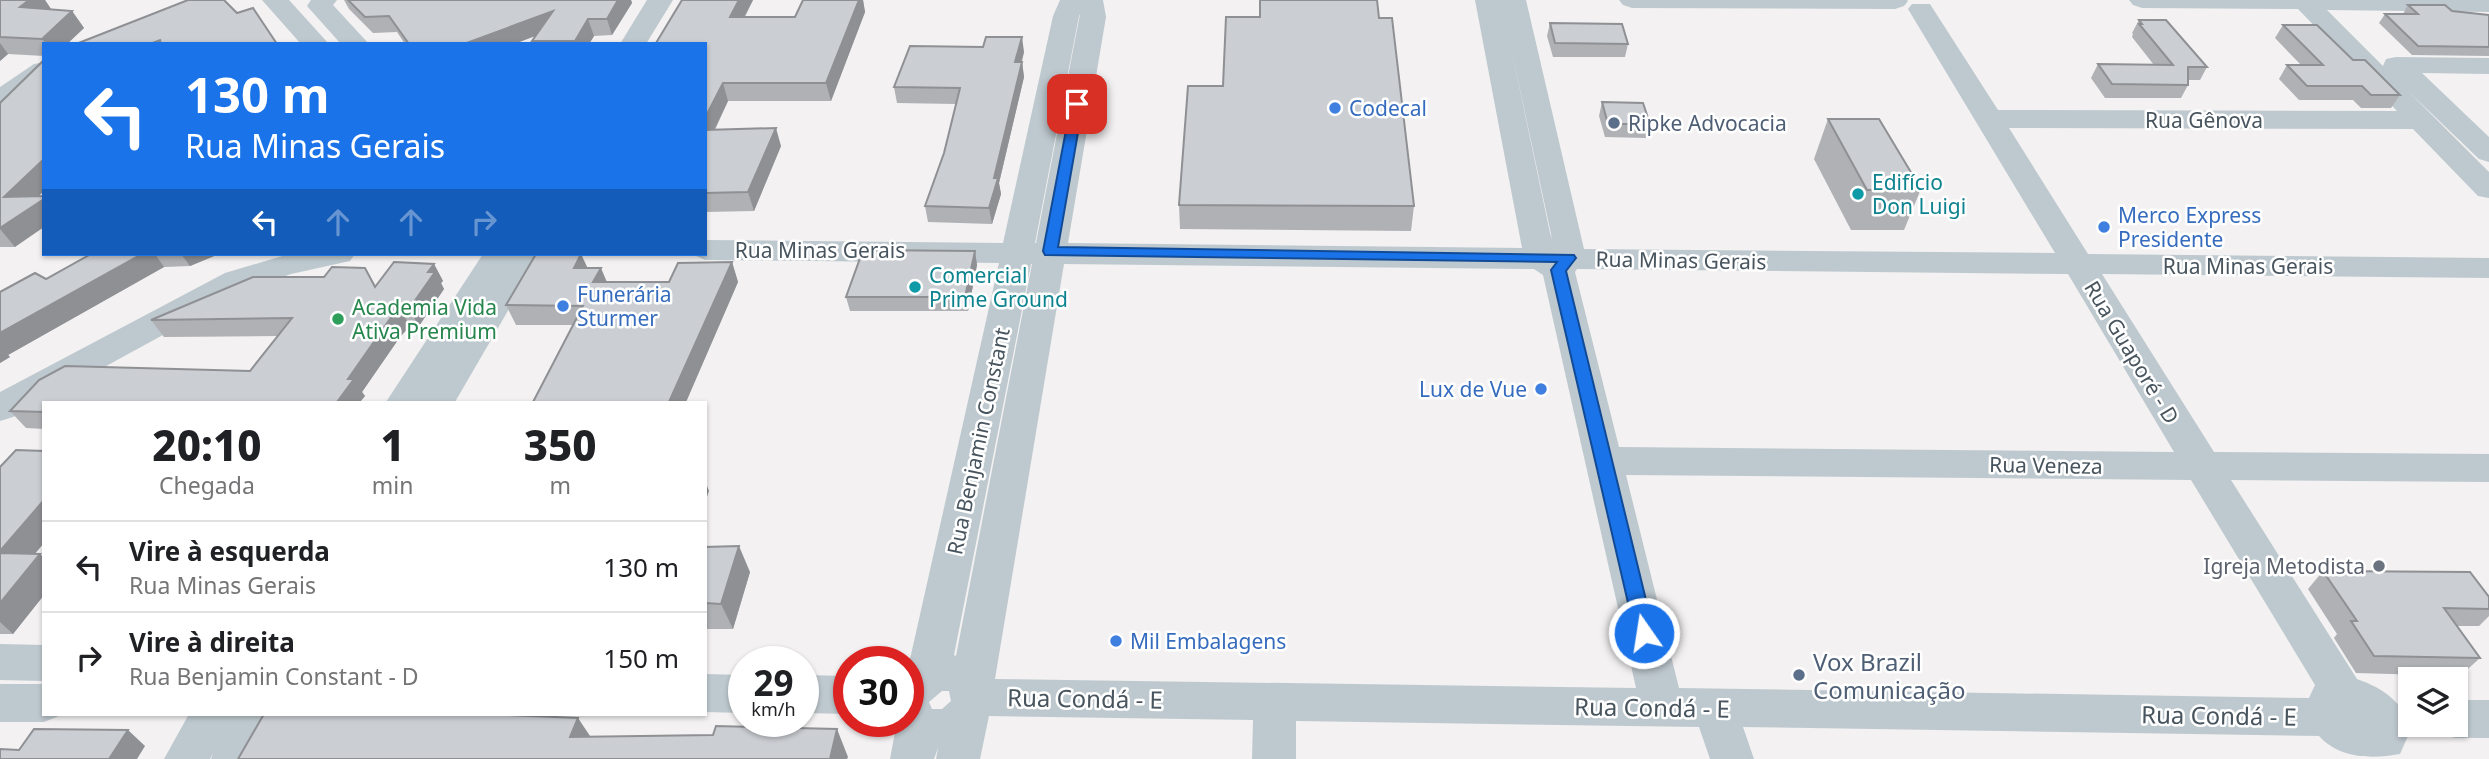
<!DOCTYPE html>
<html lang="pt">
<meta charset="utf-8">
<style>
:root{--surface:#fff;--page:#f2f2f2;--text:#202124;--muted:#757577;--line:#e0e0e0}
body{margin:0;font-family:"Noto Sans",sans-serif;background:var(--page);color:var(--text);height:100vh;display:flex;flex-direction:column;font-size:26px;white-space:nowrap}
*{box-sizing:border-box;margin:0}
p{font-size:23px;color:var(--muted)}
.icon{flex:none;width:38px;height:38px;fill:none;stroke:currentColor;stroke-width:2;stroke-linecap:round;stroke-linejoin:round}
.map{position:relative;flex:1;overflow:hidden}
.sheet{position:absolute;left:42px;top:401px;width:665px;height:315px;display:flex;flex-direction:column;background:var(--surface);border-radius:0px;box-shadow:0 2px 5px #0004}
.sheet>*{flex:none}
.hud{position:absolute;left:42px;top:42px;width:665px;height:214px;border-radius:0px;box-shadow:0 2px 5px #0004;background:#1a73e8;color:#fff;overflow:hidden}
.tools{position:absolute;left:2398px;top:667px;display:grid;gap:14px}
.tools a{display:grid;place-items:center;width:70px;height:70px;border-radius:0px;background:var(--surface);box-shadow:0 2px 5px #0004;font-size:35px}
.speed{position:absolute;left:728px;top:646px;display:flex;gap:14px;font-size:35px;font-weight:700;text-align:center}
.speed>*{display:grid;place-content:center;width:91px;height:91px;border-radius:50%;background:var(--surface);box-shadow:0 2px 5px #0004;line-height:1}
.speed small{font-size:18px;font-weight:400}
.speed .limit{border:10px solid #d22;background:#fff;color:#111}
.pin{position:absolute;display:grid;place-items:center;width:60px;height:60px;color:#fff;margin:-30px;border-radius:14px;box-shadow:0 4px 10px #0006}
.me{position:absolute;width:77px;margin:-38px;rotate:347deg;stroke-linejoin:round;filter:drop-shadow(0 0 5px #0008)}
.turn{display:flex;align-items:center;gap:24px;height:147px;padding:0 28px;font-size:32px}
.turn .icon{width:91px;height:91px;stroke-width:2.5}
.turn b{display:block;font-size:49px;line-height:60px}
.lanes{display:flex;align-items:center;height:66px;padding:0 28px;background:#0003;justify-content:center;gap:35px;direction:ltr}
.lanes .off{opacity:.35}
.eta{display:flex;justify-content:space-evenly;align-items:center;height:119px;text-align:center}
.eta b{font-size:42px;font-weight:800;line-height:49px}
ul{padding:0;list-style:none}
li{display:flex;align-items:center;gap:21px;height:91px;padding:0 28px;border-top:2px solid var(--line)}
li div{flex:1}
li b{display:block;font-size:26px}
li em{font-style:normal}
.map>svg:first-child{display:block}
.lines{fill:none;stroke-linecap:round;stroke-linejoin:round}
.minor{fill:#bec9cf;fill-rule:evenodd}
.wall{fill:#afb1b5}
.shaded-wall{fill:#8e9094}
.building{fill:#cbced3;stroke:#8e9094;stroke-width:2}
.route{fill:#1a73e8;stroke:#114b97;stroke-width:2}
.shop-dot{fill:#3f7fe0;stroke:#fff;stroke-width:2.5}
.service-dot{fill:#5c6f8a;stroke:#fff;stroke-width:2.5}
.culture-dot{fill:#0f9aa8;stroke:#fff;stroke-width:2.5}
.leisure-dot{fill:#2e9e5b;stroke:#fff;stroke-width:2.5}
.worship-dot{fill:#6b7280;stroke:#fff;stroke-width:2.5}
.labels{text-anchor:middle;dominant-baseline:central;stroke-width:5;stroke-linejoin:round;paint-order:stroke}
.shop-label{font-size:21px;fill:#366cbe;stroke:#fff;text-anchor:start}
.street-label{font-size:21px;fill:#48555e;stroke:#fff}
.service-label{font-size:21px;fill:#4e5e75;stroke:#fff;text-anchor:start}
.culture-label{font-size:21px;fill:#0d838f;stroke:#fff;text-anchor:start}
.leisure-label{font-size:21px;fill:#27864d;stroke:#fff;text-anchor:start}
.worship-label{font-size:21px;fill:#5b616d;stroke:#fff;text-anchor:end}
.near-service-label{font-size:24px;fill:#4e5e75;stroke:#fff;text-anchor:start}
.near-street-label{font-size:24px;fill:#48555e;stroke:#fff}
</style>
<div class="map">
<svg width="2489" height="759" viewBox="0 0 2489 759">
<rect width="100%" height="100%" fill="#f3f1f1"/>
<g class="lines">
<!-- minor -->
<g class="minor">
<path d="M262,0H289L329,44H301Z"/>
<path d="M311,0H337L333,5L369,44H341L307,6Z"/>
<path d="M647,0H673L646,44H620Z"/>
<path d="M1103,0L1106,17L1068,243L1522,248L1475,0H1526L1584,249L2055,253L1908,9L1912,4H1930L1998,110L2397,111L2298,9L2142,8L2133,5L2129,0H2489V12L2327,10L2383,66L2386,59L2396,57L2489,58V74L2422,73L2489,137V162L2479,159L2408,91L2489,172V198L2478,196L2413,129L2009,128L2088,254L2489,258V278L2102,274L2214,452L2489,454V482L2231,480L2357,679C2385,689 2400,701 2412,727L2400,754C2372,759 2340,759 2319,736L1743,727L1754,759H1710L1699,727L1296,721V759H1252L1253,720L989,716L980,759H936L938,748L934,759H890L896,727L892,721H908V668L999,263L705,260L692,254H705V240L1003,243L1053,16L1060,0ZM1080,14L1036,243H1035L1079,16ZM1512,52L1551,234L1552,240L1550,233ZM1031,264H1032L956,656L954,655ZM1064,264L1534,269L1543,275L1636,688L995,679ZM1577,269L2068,274L2174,452L1619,447L1575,272ZM1626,475L2191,480L2315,685L2309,698L1679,688ZM942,691H949L951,701L942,709H932L929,702Z"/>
<path d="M1619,0H1907L1908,1L1904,6L1895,9L1632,8L1623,5Z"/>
<path d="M44,62V83L10,106L0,108V87L34,64Z"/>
<path d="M289,254H355L350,261L291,274L247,289L13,417L0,421V392L225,273Z"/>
<path d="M483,254H541L455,402H386Z"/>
<path d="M0,644L44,645V681L0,680Z"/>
<path d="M705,674L744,675V713L705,712Z"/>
<path d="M803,675L849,676V714L803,713Z"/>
<path d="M0,684H44V714H60L59,716L44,722H0Z"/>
<path d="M2455,700H2489V738H2455L2440,733L2436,724H2455Z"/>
<path d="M189,714H280L256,759H211L213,753L210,759H164Z"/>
</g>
</g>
<!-- wall -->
<g class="wall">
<path d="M0,0H45L51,9L72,11L84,28L67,44H44V56L8,54L0,61Z"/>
<path d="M344,0H631L632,3L612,35L594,36L589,44H533L532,41L535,36L514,44H405L397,32L373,33L349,9Z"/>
<path d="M682,0H753L745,17H795L803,0H863L865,12L831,101H728L715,130L781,146L754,211L705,212V44H656V43Z"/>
<path d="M2408,5L2452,11L2489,15V56L2412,55L2379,23L2385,14H2403Z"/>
<path d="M1379,18L1414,206L1411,231L1180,229L1179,205Z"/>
<path d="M2139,20L2207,67L2200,80H2188V85L2181,98H2105L2091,78L2098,64L2154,65L2132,37L2133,34L2132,33Z"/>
<path d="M1550,23L1628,44L1625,57H1553L1547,36Z"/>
<path d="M2283,25L2353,60L2400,95L2391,108H2361L2353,100H2299L2279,79L2287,65H2301L2275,38Z"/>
<path d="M1024,52L1022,62L1024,77L999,183L1001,194L992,224L928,222L925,206L944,153L956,104L897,103L894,87Z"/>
<path d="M1602,102L1650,124L1646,138L1605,137L1599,116Z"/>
<path d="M0,103L38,196L15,247H0Z"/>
<path d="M1828,119L1921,189L1904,230H1851L1814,159Z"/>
<path d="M975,251L977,265L968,311H850L846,297Z"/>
<path d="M91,254H219L190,266L164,267L8,355L10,357L0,363V292L46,279Z"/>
<path d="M394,262L434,264L443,281L441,283L444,289L419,326H410L400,337L362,392L365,396L360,402H44V429L26,428L10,411L39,380L65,366L250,371L278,336L164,337L151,320L253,277H324L332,267L365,268L376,286Z"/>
<path d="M732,262L738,282L686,402H533L573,325H516L506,305L607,282H669Z"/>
<path d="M0,467L35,554H40L44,558V595L13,634H0Z"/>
<path d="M705,547L750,572L733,629H705Z"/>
<path d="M2323,571L2489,597V616L2479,626H2456L2480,658L2460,676L2356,673L2334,638L2337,634L2308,589Z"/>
</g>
<!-- shaded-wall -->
<g class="shaded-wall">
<path d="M29,0H45L51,9L20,7Z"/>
<path d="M618,0H631L632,3L612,35L607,19Z"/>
<path d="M739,0H753L735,34L730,17Z"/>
<path d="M859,0H863L865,12L831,101L826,83Z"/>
<path d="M72,11L84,28L67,44H46L42,39Z"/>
<path d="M553,11L559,27L514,44H464Z"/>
<path d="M588,19L594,36L589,44H576L575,41Z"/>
<path d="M1022,37L1024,52L1017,77L1015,62Z"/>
<path d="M160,40L162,44H150Z"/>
<path d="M0,43L8,54L0,61Z"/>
<path d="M1022,62L1024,77L999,183L1001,194L992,224L989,208L994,178Z"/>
<path d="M723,83L728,101L705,149V118Z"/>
<path d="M776,128L781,146L754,211L748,192Z"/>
<path d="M44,159V191L19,215L44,199V227L15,247L0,229L4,197Z"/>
<path d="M975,251L977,265L968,311L965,297Z"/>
<path d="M142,254H155L164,267L8,355L10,357L0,363V333Z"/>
<path d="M181,254H219L190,266Z"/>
<path d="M581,254L590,273L574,268Z"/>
<path d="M732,262L738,282L686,402H669Z"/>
<path d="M434,264L443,281L441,283L444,289L419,326L409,309L428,272Z"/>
<path d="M601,268L609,287L593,282Z"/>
<path d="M400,309L410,326L400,337L362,392L365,396L360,402H337L348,379L390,319Z"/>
<path d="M705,481L709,491L705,502Z"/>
<path d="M44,500V543L19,573L0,555V551Z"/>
<path d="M739,546L750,572L733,629L721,604Z"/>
<path d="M40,554L44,558V595L13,634L0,622V603Z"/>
<path d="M578,718L596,745L570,737Z"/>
<path d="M837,729L848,757L847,759H830Z"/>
<path d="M128,730L145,746L137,759H109Z"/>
</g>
<!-- building -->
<g class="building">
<path d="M0,0H29L20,7L72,11L42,39L0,37Z"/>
<path d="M188,0H224L237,13L253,8L277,44H161L160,40L150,44H76Z"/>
<path d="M348,0H618L607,19H588L575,41H532L553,11L464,44H409L389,16L365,17Z"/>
<path d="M682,0H739L730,17H795L803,0H859L826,83H723L705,118V44L656,43Z"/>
<path d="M1260,0H1377L1379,18H1392L1414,206L1179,205L1188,86H1223L1226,17H1260Z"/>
<path d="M2408,5H2445L2452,11L2489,15V47L2418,46L2385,14H2418Z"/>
<path d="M2139,20H2166L2207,67H2188V85L2112,84L2098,64L2173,65L2139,24H2142Z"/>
<path d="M1550,23L1622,24L1628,44L1555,43Z"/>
<path d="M2283,25H2317L2353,60H2365L2400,95H2371L2362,86H2307L2287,65H2323Z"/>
<path d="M986,37H1022L1015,62H1022L994,178H998L989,208L925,206L944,153L960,88L894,87L910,46L983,47Z"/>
<path d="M44,60V111H43H44V159L4,197L44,196V199L0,228V103Z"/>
<path d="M1602,102L1643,103L1650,124H1608Z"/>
<path d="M1828,119H1879L1921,189L1867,190Z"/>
<path d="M776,128L748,192L705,193V130Z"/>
<path d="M863,250L975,251L965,297H846Z"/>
<path d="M91,254H142L0,333V292L35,273L46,279Z"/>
<path d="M536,254H581L574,268H601L593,282H669L678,263L732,262L669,402H533L583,306L506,305Z"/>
<path d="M394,262L434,264L428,272H435L409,309H400L390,319L348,379H354L337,402H44V412L10,411L39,380L65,366L250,371L292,318L151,320L253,277H324L332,267L365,268L375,287Z"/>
<path d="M16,450L44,451V500L0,551V467Z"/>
<path d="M739,546L721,604L705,603V547Z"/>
<path d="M0,553L40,554L0,603Z"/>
<path d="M2323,571L2470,572L2489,597V609L2444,608L2480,658L2374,656L2351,621H2357Z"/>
<path d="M264,714H487L578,718L570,737L713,735L716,726L837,729L830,759H238Z"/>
<path d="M34,729L128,730L109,759H0V749L19,750Z"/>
</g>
<!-- route -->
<path class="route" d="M1077,101L1083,104L1058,247L1574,255L1576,258L1566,271L1654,633L1651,639H1637L1635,633L1551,270L1557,262L1045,255L1043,251L1071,104Z"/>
<!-- markers -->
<g class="shop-dot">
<circle cx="1335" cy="108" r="7"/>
<circle cx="2104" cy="227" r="7"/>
<circle cx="563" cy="306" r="7"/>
<circle cx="1541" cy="389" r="7"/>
<circle cx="1116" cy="641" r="7"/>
</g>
<g class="service-dot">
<circle cx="1614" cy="123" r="7"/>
<circle cx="1799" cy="675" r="7"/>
</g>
<g class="culture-dot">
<circle cx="1858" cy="194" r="7"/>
<circle cx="915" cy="287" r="7"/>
</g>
<circle class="leisure-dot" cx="338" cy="319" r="7"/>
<circle class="worship-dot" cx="2379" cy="566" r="7"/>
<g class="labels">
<!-- shop labels -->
<g class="shop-label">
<text x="1349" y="108">Codecal</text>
<text x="2118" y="215">Merco Express<tspan x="2118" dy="24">Presidente</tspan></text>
<text x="577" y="294">Funerária<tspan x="577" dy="24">Sturmer</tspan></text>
<text x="1527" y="389" text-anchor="end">Lux de Vue</text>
<text x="1130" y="641">Mil Embalagens</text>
</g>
<!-- street labels -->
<g class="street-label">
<text x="2204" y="120">Rua Gênova</text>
<text x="820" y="250">Rua Minas Gerais</text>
<text transform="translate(1681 260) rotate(1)">Rua Minas Gerais</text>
<text x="2248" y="266">Rua Minas Gerais</text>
<text transform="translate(2132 352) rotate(59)">Rua Guaporé - D</text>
<text transform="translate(978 441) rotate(-78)">Rua Benjamin Constant</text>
<text transform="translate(2046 465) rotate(1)">Rua Veneza</text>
</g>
<!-- service labels -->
<g class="service-label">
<text x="1628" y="123">Ripke Advocacia</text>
</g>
<!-- culture labels -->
<g class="culture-label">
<text x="1872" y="182">Edifício<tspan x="1872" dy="24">Don Luigi</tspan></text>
<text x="929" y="275">Comercial<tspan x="929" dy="24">Prime Ground</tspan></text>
</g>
<!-- leisure labels -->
<g class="leisure-label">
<text x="352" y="307">Academia Vida<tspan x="352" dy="24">Ativa Premium</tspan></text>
</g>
<!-- worship labels -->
<g class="worship-label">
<text x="2365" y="566">Igreja Metodista</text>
</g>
<!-- near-service labels -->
<g class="near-service-label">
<text x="1813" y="661">Vox Brazil<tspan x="1813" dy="28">Comunicação</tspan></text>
</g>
<!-- near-street labels -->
<g class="near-street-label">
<text transform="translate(1085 698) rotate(1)">Rua Condá - E</text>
<text transform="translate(1652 707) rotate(1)">Rua Condá - E</text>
<text transform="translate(2219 715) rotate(1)">Rua Condá - E</text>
</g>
</g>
</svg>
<div class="tools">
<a><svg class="icon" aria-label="layers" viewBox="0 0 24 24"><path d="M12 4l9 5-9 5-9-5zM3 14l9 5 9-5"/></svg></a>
</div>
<div class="speed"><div>29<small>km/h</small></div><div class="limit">30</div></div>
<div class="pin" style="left:1077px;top:104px;background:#d93025"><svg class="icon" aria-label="arrive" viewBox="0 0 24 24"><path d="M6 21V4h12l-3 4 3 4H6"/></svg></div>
<svg class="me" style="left:1644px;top:633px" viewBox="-20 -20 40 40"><circle r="17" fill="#1a73e8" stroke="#fff" stroke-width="3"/><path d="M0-11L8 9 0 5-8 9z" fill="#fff"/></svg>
<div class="hud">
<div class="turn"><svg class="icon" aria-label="left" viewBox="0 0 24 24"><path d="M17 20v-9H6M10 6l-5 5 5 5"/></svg><div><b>130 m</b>Rua Minas Gerais</div></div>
<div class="lanes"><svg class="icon" aria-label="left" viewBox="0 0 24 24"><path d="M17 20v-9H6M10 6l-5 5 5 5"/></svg><svg class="icon off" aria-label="ahead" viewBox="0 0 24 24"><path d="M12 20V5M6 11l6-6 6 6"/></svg><svg class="icon off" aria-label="ahead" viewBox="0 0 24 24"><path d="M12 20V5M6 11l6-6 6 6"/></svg><svg class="icon off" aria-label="right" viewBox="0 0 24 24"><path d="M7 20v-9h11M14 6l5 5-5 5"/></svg></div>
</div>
<section class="sheet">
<div class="eta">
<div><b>20:10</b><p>Chegada</p></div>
<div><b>1</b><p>min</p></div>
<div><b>350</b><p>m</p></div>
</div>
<ul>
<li><svg class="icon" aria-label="left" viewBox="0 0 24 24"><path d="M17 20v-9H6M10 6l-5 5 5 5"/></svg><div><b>Vire à esquerda</b><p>Rua Minas Gerais</p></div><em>130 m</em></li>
<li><svg class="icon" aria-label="right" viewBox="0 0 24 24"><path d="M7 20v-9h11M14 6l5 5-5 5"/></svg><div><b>Vire à direita</b><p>Rua Benjamin Constant - D</p></div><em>150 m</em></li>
</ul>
</section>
</div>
